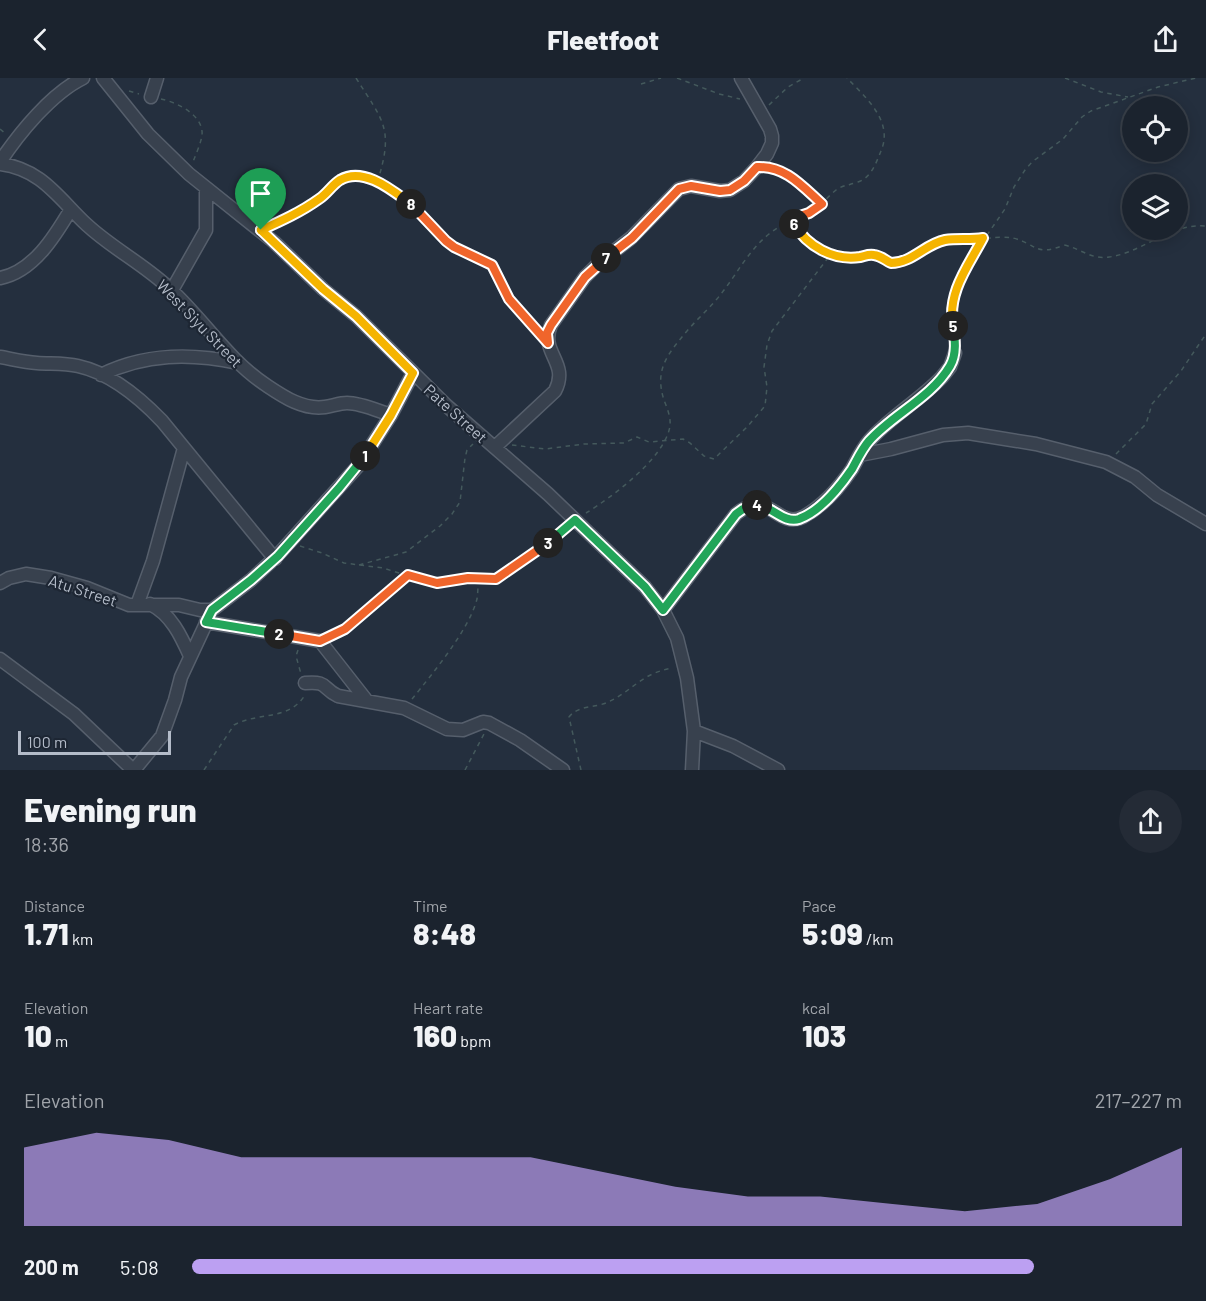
<!DOCTYPE html>
<html lang="en">
<head>
<meta charset="utf-8">
<style>
  :root { --surface:#1b232e; --page:#242b36; --text:#f1f3f6; --muted:#a0a4aa; --line:#39404a; --accent:#bca0f2 }
  body { margin:0; font-family:Barlow,sans-serif; background:var(--page); color:var(--text); height:100vh; display:flex; flex-direction:column; font-size:22px; white-space:nowrap }
  * { box-sizing:border-box; margin:0 }
  p { font-size:20px; color:var(--muted) }
  .icon { flex:none; width:33px; height:33px; fill:none; stroke:currentColor; stroke-width:2; stroke-linecap:round; stroke-linejoin:round }
  .map { position:relative; height:692px; overflow:hidden }
  .sheet { display:flex; flex-direction:column; background:var(--surface); flex:1 }
  .sheet>* { flex:none }
  .buttons { position:absolute; left:1122px; top:18px; display:grid; gap:12px }
  .buttons a { display:grid; place-items:center; width:66px; height:66px; border-radius:50%; background:var(--surface); box-shadow:0 3px 15px #0003,0 0 0 2px var(--line); font-size:30px }
  .scale { position:absolute; left:18px; bottom:15px; width:153px; box-sizing:border-box; padding-left:6px; border:3px solid #b4bcc9; border-top:0; font-size:16px; line-height:21px; white-space:nowrap; color:#b4bcc9; -webkit-text-stroke:4px #1d2633; paint-order:stroke }
  .pin { position:absolute; display:grid; place-items:center; width:51px; height:51px; color:#fff; margin:-62px -26px; border-radius:50% 50% 50% 0; rotate:-45deg; box-shadow:0 0 6px #0007 }
  .pin .icon { rotate:45deg }
  .km { position:absolute; width:30px; height:30px; margin:-15px; border-radius:50%; background:#222; color:#fff; font-size:16px; line-height:30px; text-align:center }
  .round { display:grid; place-items:center; flex:none; width:63px; height:63px; border-radius:32px; background:var(--page) }
  .summary { display:flex; align-items:center; justify-content:space-between; height:102px; padding:0 24px }
  h1 { font-size:33px; font-weight:800; line-height:45px }
  .stats { display:grid; grid-template-columns:repeat(3,1fr); gap:9px; height:102px; padding:6px 24px }
  .stats div { display:grid; align-content:center }
  .stats b { font-size:30px; font-weight:800 }
  .stats small { font-size:16px; font-weight:400 }
  .stats p { font-size:16px }
  .chart { height:168px; padding:12px 24px }
  .chart p { display:flex; justify-content:space-between }
  .chart svg { width:100%; height:108px; margin-top:6px; fill:var(--accent); opacity:.7 }
  ul { padding:0 24px; list-style:none; font-size:20px }
  li { display:grid; grid-template-columns:96px 72px 1fr; align-items:center; height:45px }
  li i { height:15px; border-radius:8px; background:var(--accent) }
  header { display:flex; justify-content:space-between; align-items:center; height:78px; padding:0 24px; background:var(--surface); font-size:27px; font-weight:800 }
  .map>svg:first-child { display:block }
  .lines { fill:none; stroke-linecap:round; stroke-linejoin:round }
  .street-casing { stroke:#565f6c; stroke-width:15 }
  .path { stroke:#44595c; stroke-width:1.5; stroke-dasharray:4.5 4.5; stroke-linecap:butt }
  .street { stroke:#38414e; stroke-width:12 }
  .split-1-casing { stroke:#fff; stroke-width:12 }
  .split-2-casing { stroke:#fff; stroke-width:12 }
  .split-3-casing { stroke:#fff; stroke-width:12 }
  .split-4-casing { stroke:#fff; stroke-width:12 }
  .split-5-casing { stroke:#fff; stroke-width:12 }
  .split-6-casing { stroke:#fff; stroke-width:12 }
  .split-7-casing { stroke:#fff; stroke-width:12 }
  .split-8-casing { stroke:#fff; stroke-width:12 }
  .split-9-casing { stroke:#fff; stroke-width:12 }
  .split-1 { stroke:#f5b400; stroke-width:8 }
  .split-2 { stroke:#22a559; stroke-width:8 }
  .split-3 { stroke:#f0652b; stroke-width:8 }
  .split-4 { stroke:#22a559; stroke-width:8 }
  .split-5 { stroke:#22a559; stroke-width:8 }
  .split-6 { stroke:#f5b400; stroke-width:8 }
  .split-7 { stroke:#f0652b; stroke-width:8 }
  .split-8 { stroke:#f0652b; stroke-width:8 }
  .split-9 { stroke:#f5b400; stroke-width:8 }
  .labels { text-anchor:middle; dominant-baseline:central; stroke-width:4.5; stroke-linejoin:round; paint-order:stroke }
  .street-label { font-size:16px; fill:#b4bcc9; stroke:#1d2633 }
</style>
</head>
<body>
<header><svg class="icon" aria-label="back" viewBox="0 0 24 24"><path d="M15 5l-7 7 7 7"/></svg>Fleetfoot<svg class="icon" aria-label="share" viewBox="0 0 24 24"><path d="M12 15V3M7 8l5-5 5 5M5 13v7h14v-7"/></svg></header>
<div class="map">
<svg width="1206" height="692" viewBox="0 0 1206 692">
  <rect width="100%" height="100%" fill="#242f3e"/>
  <g class="lines">
    <defs>
      <path id="street" d="M103,0L148,56L189,96L274,164L323,211L356,238L447,328L548,416L645,509L663,532L677,560L687,600L694,653L692,692
        M151,19L157,0
        M0,84C19,55 52,15 83,0
        M0,86C42,91 59,121 87,147C113,171 145,187 170,211C204,242 228,282 266,307C284,319 303,332 325,329C332,328 340,325 347,325C361,325 378,333 391,337
        M0,200C33,194 55,158 71,131
        M172,212L206,152V110
        M0,279C12,281 24,284 37,285C50,286 65,285 78,288C110,295 140,320 162,343L275,481
        M101,297C145,275 191,275 238,285
        M495,369L555,313C570,284 539,275 551,247L585,199L598,186L631,160L679,111L691,108L720,113L730,112L744,103L757,89L767,76L772,65V58L770,51L741,0
        M860,377L891,371L943,357L968,355L1036,366L1106,384L1135,399L1157,417L1206,446
        M0,505L9,500L26,496L51,500L87,510L129,527H179L200,532H212L251,502L277,478L359,387L391,337L413,295
        M150,526C171,536 181,558 190,578
        M137,527L153,483L184,370
        M663,532L736,436C769,409 777,452 803,439C823,428 839,410 852,391C857,382 862,371 869,363C890,339 919,323 942,299L950,289L955,275
        M206,544L320,563L367,623
        M0,581L74,636L133,692
        M305,605C329,603 321,610 338,618L404,630L447,651L463,652L483,644L489,645L520,662L563,692
        M694,653L733,668L778,692
        M134,692L162,658L175,622L181,599L209,539"/>
    </defs>
    <use href="#street" class="street-casing"/>
    <path class="path" d="M356,0C383,43 394,50 378,102
      M677,0L719,16L740,21
      M1065,0L1101,14L1128,19
      M641,6L661,0
      M129,13L139,16
      M161,21C176,24 204,37 202,57C201,65 196,76 193,84
      M769,27L788,9L804,0
      M0,51L6,56
      M772,89C792,94 806,112 821,125
      M791,142C807,168 826,178 855,179C862,179 867,176 874,177C883,178 889,187 899,184C913,181 923,170 935,165C946,161 956,163 967,162C975,162 982,160 990,160C997,159 1006,159 1013,160C1037,166 1035,179 1064,167C1080,170 1091,182 1109,179C1142,175 1170,145 1206,148
      M271,147L321,120L344,100L366,98L378,103L415,129L446,163L491,187L509,221L536,253
      M955,265L951,230L965,189L1005,131L1014,109L1025,92L1032,84L1063,61L1082,39L1091,33L1158,9L1196,0
      M512,367L545,371L584,366L624,365L637,359L649,364L683,361L690,365L704,378L714,381L747,349L765,328L767,309L764,289L767,267L772,253L831,176
      M1116,376L1146,346L1152,326L1181,293L1206,256
      M586,435C612,419 665,380 670,348C671,339 667,330 664,322C654,291 668,276 687,253C698,240 711,229 721,216C737,196 748,173 769,156C784,144 793,143 809,135C820,130 827,119 836,112C843,107 850,107 858,104C871,100 876,85 881,73C894,43 865,19 847,0
      M300,468L322,475L344,485L383,490L428,504L437,505L468,500L488,502L496,501L507,495L554,461L566,450
      M359,487L406,474L440,448L452,436L460,424L465,380L467,372L473,366
      M332,557C361,543 384,519 408,497
      M298,572L296,578L301,596
      M412,621C433,595 469,552 477,521C478,515 478,508 478,501
      M204,692L234,647C257,634 289,643 305,617
      M465,692L484,656
      M581,692L569,639C578,627 596,630 608,624C622,618 632,608 645,600C653,595 662,592 672,590"/>
    <use href="#street" class="street"/>
  </g>
  <g class="lines">
    <defs>
      <path id="split-1" d="M261,152L323,211L356,238L413,295L391,337L365,378"/>
      <path id="split-2" d="M279,556L206,544L212,532L251,502L278,478L339,410L365,378"/>
      <path id="split-3" d="M279,556L320,563L345,551L408,497L437,505L468,500L496,501L548,465"/>
      <path id="split-4" d="M548,465L575,442L645,509L663,532L736,436L743,431L757,427"/>
      <path id="split-5" d="M757,427C772,428 784,446 799,441C821,433 839,410 852,391C857,382 862,371 869,363C893,336 931,320 950,288C957,276 955,261 953,248"/>
      <path id="split-6" d="M794,146C807,168 833,183 860,179C865,178 868,176 874,177C881,178 885,182 891,185C912,185 925,166 945,162C957,160 970,162 983,160C969,187 947,214 953,248"/>
      <path id="split-7" d="M606,180L632,160L679,111L691,108L720,113L730,112L744,103L757,89C786,88 802,108 822,126L809,135L791,141L794,146"/>
      <path id="split-8" d="M411,126L446,163L454,169L492,187L509,221L548,265L547,255L551,247L585,199L606,180"/>
      <path id="split-9" d="M261,152C281,143 301,134 319,121C327,116 332,107 340,102C364,88 393,113 411,126"/>
    </defs>
    <use href="#split-1" class="split-1-casing"/>
    <use href="#split-2" class="split-2-casing"/>
    <use href="#split-3" class="split-3-casing"/>
    <use href="#split-4" class="split-4-casing"/>
    <use href="#split-5" class="split-5-casing"/>
    <use href="#split-6" class="split-6-casing"/>
    <use href="#split-7" class="split-7-casing"/>
    <use href="#split-8" class="split-8-casing"/>
    <use href="#split-9" class="split-9-casing"/>
    <use href="#split-1" class="split-1"/>
    <use href="#split-2" class="split-2"/>
    <use href="#split-3" class="split-3"/>
    <use href="#split-4" class="split-4"/>
    <use href="#split-5" class="split-5"/>
    <use href="#split-6" class="split-6"/>
    <use href="#split-7" class="split-7"/>
    <use href="#split-8" class="split-8"/>
    <use href="#split-9" class="split-9"/>
  </g>
  <g class="labels">
    <g class="street-label">
      <text transform="translate(200 245) rotate(46)">West Siyu Street</text>
      <text transform="translate(456 335) rotate(42)">Pate Street</text>
      <text transform="translate(83 512) rotate(18)">Atu Street</text>
    </g>
  </g>
</svg>
<div class="buttons">
<a><svg class="icon" aria-label="locate" viewBox="0 0 24 24"><circle cx="12" cy="12" r="6"/><path d="M12 2v4M12 18v4M2 12h4M18 12h4"/></svg></a>
<a><svg class="icon" aria-label="layers" viewBox="0 0 24 24"><path d="M12 4l9 5-9 5-9-5zM3 14l9 5 9-5"/></svg></a>
</div>
<div class="scale">100 m</div>
<div class="pin" style="left:261px;top:152px;background:#1e9e55"><svg class="icon" aria-label="arrive" viewBox="0 0 24 24"><path d="M6 21V4h12l-3 4 3 4H6"/></svg></div>
<b class="km" style="left:365px;top:378px">1</b>
<b class="km" style="left:279px;top:556px">2</b>
<b class="km" style="left:548px;top:465px">3</b>
<b class="km" style="left:757px;top:427px">4</b>
<b class="km" style="left:953px;top:248px">5</b>
<b class="km" style="left:794px;top:146px">6</b>
<b class="km" style="left:606px;top:180px">7</b>
<b class="km" style="left:411px;top:126px">8</b>
</div>
<section class="sheet">
<div class="summary"><div><h1>Evening run</h1><p>18:36</p></div><a class="round"><svg class="icon" aria-label="share" viewBox="0 0 24 24"><path d="M12 15V3M7 8l5-5 5 5M5 13v7h14v-7"/></svg></a></div>
<div class="stats">
<div><p>Distance</p><b>1.71<small> km</small></b></div>
<div><p>Time</p><b>8:48</b></div>
<div><p>Pace</p><b>5:09<small> /km</small></b></div>
</div>
<div class="stats">
<div><p>Elevation</p><b>10<small> m</small></b></div>
<div><p>Heart rate</p><b>160<small> bpm</small></b></div>
<div><p>kcal</p><b>103</b></div>
</div>
<div class="chart"><p><span>Elevation</span>217–227 m</p>
<svg viewBox="0 0 160 44" preserveAspectRatio="none"><path d="M0 44V12L10 6L20 9L30 16L40 16L50 16L60 16L70 16L80 22L90 28L100 32L110 32L120 35L130 38L140 35L150 25L160 12V44z"/></svg>
</div>
<ul>
<li><b>200 m</b>5:08<i style="width:85%"></i></li>
</ul>
</section>
</body>
</html>
